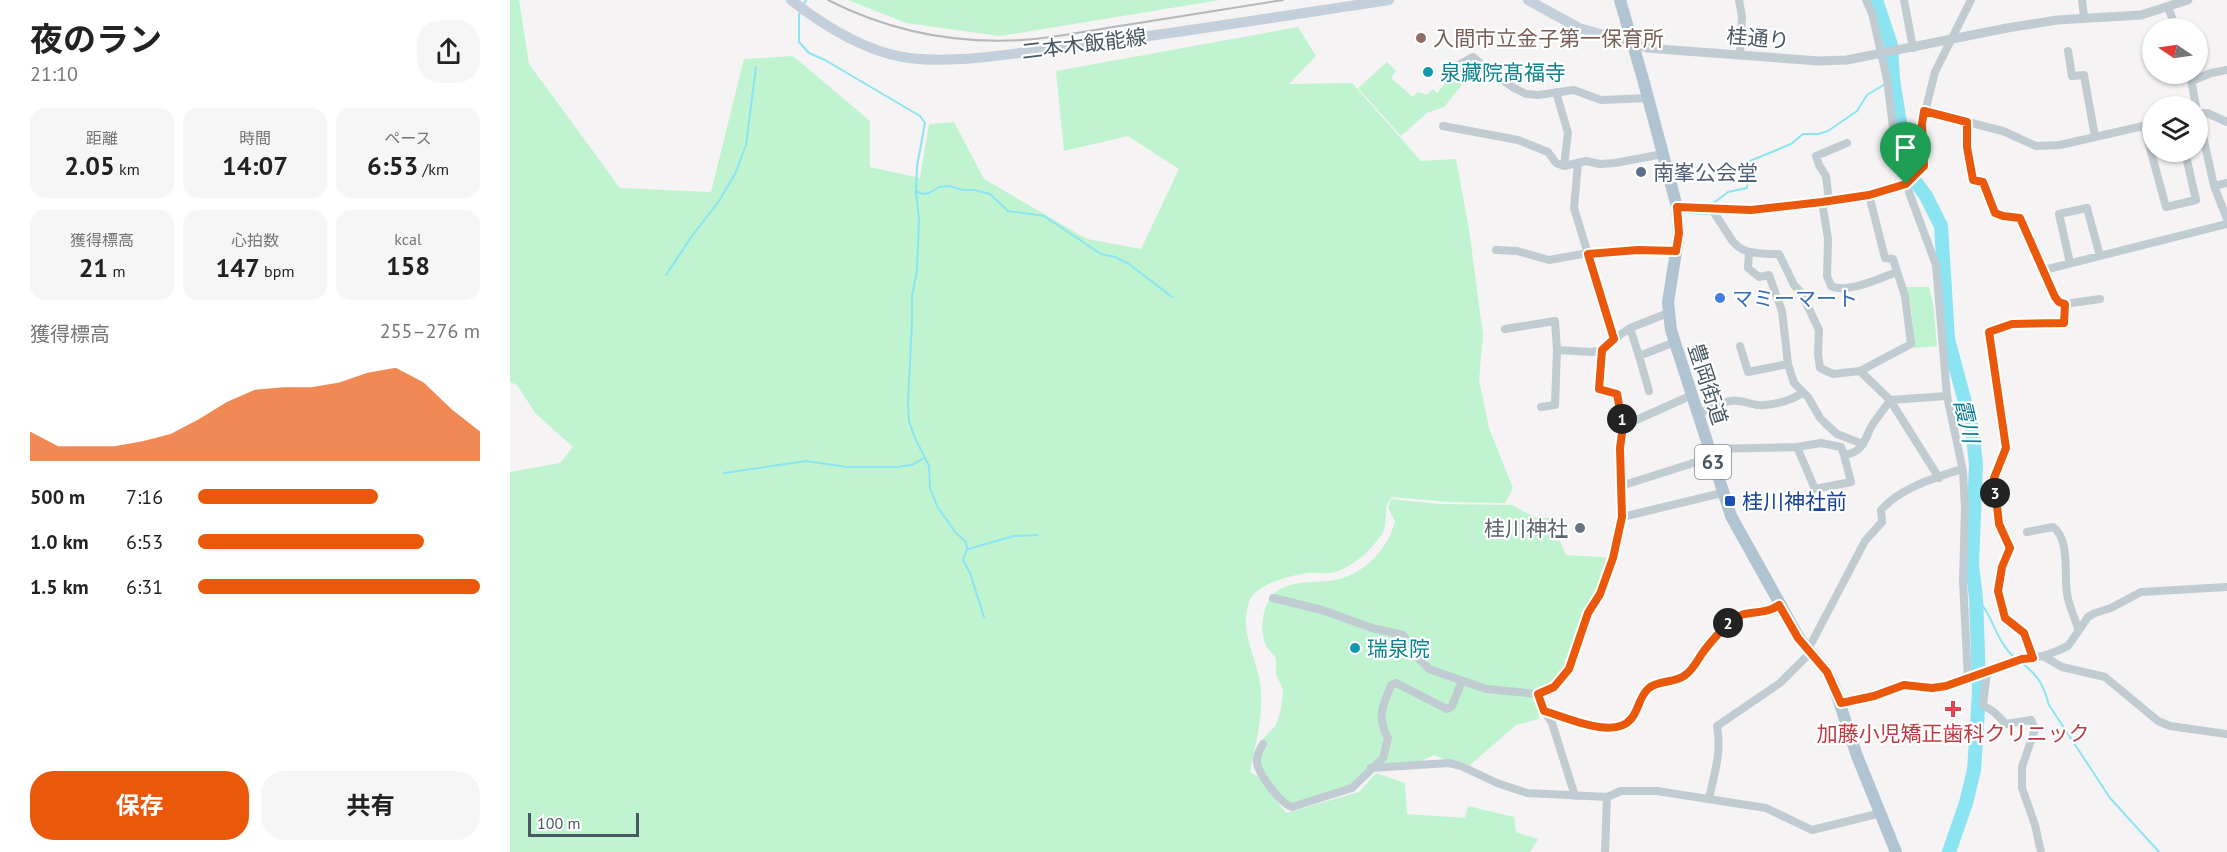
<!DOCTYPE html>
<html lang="ja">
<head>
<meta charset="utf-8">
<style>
  :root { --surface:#fff; --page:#f6f6f6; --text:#222; --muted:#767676; --accent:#ea580c }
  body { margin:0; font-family:"PT Sans","Noto Sans JP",sans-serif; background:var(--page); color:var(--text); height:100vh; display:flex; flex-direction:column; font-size:22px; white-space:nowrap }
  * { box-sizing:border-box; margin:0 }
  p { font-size:20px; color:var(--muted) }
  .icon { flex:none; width:33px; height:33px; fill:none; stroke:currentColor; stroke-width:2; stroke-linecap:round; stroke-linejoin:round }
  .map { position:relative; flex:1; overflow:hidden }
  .side { display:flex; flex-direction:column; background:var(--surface); width:510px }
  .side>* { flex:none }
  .needle { width:39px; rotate:283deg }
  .tools { position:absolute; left:1632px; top:18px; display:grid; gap:12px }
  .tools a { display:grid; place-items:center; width:66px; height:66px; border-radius:50%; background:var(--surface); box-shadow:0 2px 4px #0004; font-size:30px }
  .scale { position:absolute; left:18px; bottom:15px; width:111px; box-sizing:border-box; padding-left:6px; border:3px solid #495862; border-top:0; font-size:16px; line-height:21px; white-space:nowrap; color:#495862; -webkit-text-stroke:4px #fff; paint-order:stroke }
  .pin { position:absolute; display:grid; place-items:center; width:51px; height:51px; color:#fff; margin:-62px -26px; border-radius:50% 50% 50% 0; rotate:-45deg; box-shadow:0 0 6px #0007 }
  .pin .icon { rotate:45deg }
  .km { position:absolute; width:30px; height:30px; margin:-15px; border-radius:50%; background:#222; color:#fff; font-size:16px; line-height:30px; text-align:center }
  .round { display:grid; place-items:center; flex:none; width:63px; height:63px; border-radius:24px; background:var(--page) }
  .head { display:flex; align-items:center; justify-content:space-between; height:102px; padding:0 30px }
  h1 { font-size:33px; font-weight:700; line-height:45px }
  .metrics { display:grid; grid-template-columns:repeat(3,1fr); gap:9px; height:102px; padding:6px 30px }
  .metrics div { display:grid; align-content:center; border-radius:15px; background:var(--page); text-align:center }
  .metrics b { font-size:26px; font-weight:700 }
  .metrics small { font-size:16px; font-weight:400 }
  .metrics p { font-size:16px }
  .chart { height:168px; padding:12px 30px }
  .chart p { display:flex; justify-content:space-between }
  .chart svg { width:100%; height:108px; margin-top:6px; fill:var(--accent); opacity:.7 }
  .primary-button { display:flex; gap:12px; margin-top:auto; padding:12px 30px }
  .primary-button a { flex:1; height:69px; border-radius:24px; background:var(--accent); color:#fff; font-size:24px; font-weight:700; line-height:69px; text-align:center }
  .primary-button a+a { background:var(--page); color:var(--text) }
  ul { padding:0 30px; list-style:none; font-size:20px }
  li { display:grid; grid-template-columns:96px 72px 1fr; align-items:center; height:45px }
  li i { height:15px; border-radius:8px; background:var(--accent) }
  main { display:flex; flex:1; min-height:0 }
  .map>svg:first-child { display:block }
  .green { fill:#c0f3d0 }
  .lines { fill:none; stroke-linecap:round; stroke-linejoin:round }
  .stream { stroke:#8be4f2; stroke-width:2 }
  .river { stroke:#8be4f2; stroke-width:14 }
  .minor { stroke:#c0cbd2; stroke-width:8 }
  .tertiary { stroke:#c0cbd2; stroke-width:9 }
  .secondary { stroke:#c3cfda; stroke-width:10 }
  .primary { stroke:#b1c4d2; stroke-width:12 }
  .rail { stroke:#b4b8bd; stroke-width:2 }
  .route-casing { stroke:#fff; stroke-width:12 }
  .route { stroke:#ea580c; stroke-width:8 }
  .education-dot { fill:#8d6e63; stroke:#fff; stroke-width:2 }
  .culture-dot { fill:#0f9aa8; stroke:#fff; stroke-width:2 }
  .service-dot { fill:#5c6f8a; stroke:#fff; stroke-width:2 }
  .shop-dot { fill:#3f7fe0; stroke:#fff; stroke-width:2 }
  .transit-dot { fill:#1a4fb4; stroke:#fff; stroke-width:2 }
  .worship-dot { fill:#6b7280; stroke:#fff; stroke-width:2 }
  .health-dot { fill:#e0444e; stroke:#fff; stroke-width:2 }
  .labels { text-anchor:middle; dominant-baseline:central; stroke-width:4.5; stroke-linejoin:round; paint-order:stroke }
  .shield { fill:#fff; stroke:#808a91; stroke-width:1.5 }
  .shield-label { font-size:20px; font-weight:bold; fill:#495862 }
  .education-label { font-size:21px; fill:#785e54; stroke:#fff; text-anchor:start }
  .street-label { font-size:21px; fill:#495862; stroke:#fff }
  .culture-label { font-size:21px; fill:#0d838f; stroke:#fff; text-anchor:start }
  .service-label { font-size:21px; fill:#4e5e75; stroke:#fff; text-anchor:start }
  .shop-label { font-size:21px; fill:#366cbe; stroke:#fff; text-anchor:start }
  .transit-label { font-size:21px; fill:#164399; stroke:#fff; text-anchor:start }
  .worship-label { font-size:21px; fill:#5b616d; stroke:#fff; text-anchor:end }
  .health-label { font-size:21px; fill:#be3a42; stroke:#fff }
  .water-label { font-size:22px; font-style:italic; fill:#077c90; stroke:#fff }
</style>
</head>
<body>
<main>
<section class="side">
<div class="head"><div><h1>夜のラン</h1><p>21:10</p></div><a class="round"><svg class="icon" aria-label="share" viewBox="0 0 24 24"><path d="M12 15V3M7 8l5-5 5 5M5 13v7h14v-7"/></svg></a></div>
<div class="metrics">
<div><p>距離</p><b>2.05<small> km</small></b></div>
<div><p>時間</p><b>14:07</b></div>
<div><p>ペース</p><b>6:53<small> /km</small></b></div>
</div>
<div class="metrics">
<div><p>獲得標高</p><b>21<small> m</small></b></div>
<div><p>心拍数</p><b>147<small> bpm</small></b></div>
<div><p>kcal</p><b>158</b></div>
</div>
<div class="chart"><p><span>獲得標高</span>255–276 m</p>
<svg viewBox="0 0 160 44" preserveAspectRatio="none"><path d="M0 44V32L10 38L20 38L30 38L40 36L50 33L60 27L70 20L80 15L90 14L100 14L110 12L120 8L130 6L140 12L150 23L160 32V44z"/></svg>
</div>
<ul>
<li><b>500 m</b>7:16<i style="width:64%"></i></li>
<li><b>1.0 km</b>6:53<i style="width:80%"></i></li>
<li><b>1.5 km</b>6:31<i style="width:100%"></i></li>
</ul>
<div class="primary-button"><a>保存</a><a>共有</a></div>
</section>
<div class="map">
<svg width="1717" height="852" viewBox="0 0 1717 852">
  <rect width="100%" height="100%" fill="#f5f3f3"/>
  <path class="green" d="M0,0H9L19,64L110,188L201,192L234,59L283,56L360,121V167L410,178L419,124L444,122L474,179L577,239L631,249L669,169L618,136L554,151L546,71L788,27L806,56L779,84L842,83L911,161L946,159L959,229L973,335L969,380L979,428L1003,488L995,503L939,502L881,497C879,501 876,506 876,510C875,518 877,523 873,532C863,549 844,566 825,572C817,575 806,572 798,573C781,575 745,584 739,602C728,634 749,659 751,691C753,718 745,746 740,772C756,779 765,800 776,813L849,792L866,773L895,783L897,814L955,818L958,806L1004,817L1006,832L1028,839L1020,852H0V472L50,463L63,447L26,414L7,385L0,382Z
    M338,0H710L490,36L396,23Z
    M964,60L971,69L961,74L934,107L917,113L891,136L848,88L877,62L886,71L881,78L903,97L908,92L917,95L923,89L927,93L949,66Z
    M1397,287H1419L1423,303L1427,346L1404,348L1402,314Z
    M881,499L929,504L1002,505L1024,517L1040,518L1056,555L1091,557L1099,559L1096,570L1058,664L1027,703L1029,719L1006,725L960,765L945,760L940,762L924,755L907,763L868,765L843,790L781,809C760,804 761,778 745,769L744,758L751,741L766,725L771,709L773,690L766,674V658C763,654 757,649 755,643C749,626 753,599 770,589C787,580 807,583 825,580C854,574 878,550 885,521L878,508Z"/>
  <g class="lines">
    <path class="stream" d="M293,6L296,0
      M291,11L289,15V42L299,53L315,60L410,116L415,123L407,166L406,191L412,194L419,193L429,187L439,186L453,190H464L480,194L498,211L534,216L591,254L605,257L619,264L662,297
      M406,192L409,220L407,270L402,296V322L398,403L399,421L405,438L419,466L420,488L427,506L445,532L456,542L457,549L453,560L460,573L474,617
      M1201,205L1218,192L1237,188L1240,161L1281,144L1293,134H1308L1318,131L1347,111L1357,95L1375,84
      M1176,213L1200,214V210
      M156,275L182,236L209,201L225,174L236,145L246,67
      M214,473L296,461L337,467H386L402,465L414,458
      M458,549L504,536L528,535
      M1466,598C1484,615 1484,640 1506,659
      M1511,662C1528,676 1533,683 1539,705L1600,798L1649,852"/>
    <path class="river" d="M1366,0L1381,45L1383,79L1396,161L1400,174L1416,196L1431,226L1438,339L1462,428L1466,464L1462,565L1466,598L1468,652L1469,691L1467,726L1464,770L1456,803L1439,852"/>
    <path class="minor" d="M1229,0L1232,17L1230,54
      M1356,0L1362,13L1377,79L1385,144L1396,184L1426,265L1437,396L1453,471L1455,508L1453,581L1458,679
      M1394,0L1403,48
      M1572,0L1574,17
      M1658,7L1666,28
      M1558,51L1562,76L1574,75L1585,137
      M941,69L963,57L974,67L1004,88L1016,94L1028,95L1064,90L1091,100L1139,98
      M1680,74L1686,106
      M1682,81L1701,73L1717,70
      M1046,92L1058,133L1054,166
      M1414,111L1493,131L1526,146L1550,145L1642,124
      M1457,122V147L1463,180L1473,182L1485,213L1493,216L1510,218L1545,297L1549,302L1555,304L1554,323H1502L1478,332L1496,448L1483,478L1489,524L1500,548L1492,567L1488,591L1495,618L1514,633L1523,658
      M1717,122L1697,113H1688L1704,186L1717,219
      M933,126L1008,140L1038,152L1046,163L1054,166L1076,161L1090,164L1105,163L1153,154
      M1634,126L1656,207L1686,200L1675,152
      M1704,186L1717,183
      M1319,201L1316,176L1309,165L1306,156L1337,143
      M1312,202L1318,239L1317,276L1321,286C1337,294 1371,278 1387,272
      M1167,207L1241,210L1312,202L1359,195L1396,184L1414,166L1412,124L1425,72L1461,0
      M986,250L1007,251L1039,260L1078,253L1128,250L1166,251
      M1239,253L1238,268L1249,277L1259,275L1272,311L1278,364L1284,383L1298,397L1310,418L1316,424L1327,434L1353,444
      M1560,263L1549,214L1577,208L1590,256
      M1534,270L1717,224
      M1555,304L1590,299
      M1120,328L1129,356L1165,342
      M995,329L1045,321L1047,350L1082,352L1092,350
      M1104,339L1120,328L1158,313
      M1230,346L1238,372L1278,364
      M1129,356L1139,391
      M1350,371L1401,344L1395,296L1383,259L1375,258L1359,195
      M1031,407L1045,405L1047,350
      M1188,415C1199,408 1215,399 1228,401C1234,401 1240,404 1247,405C1261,406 1281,401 1292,393
      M1113,426L1182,395
      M1287,447L1305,489L1341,482L1334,455
      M1199,449L1287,447L1311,443L1331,447L1334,455C1351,453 1354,443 1360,429C1365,419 1374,410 1380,400L1350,371L1323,374L1310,368L1308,354L1309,330L1291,292L1284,285L1269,254C1217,254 1229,245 1201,209
      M1429,478L1380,400L1437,396
      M1111,486L1202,457
      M1112,517L1212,493
      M1517,532L1543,527C1560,538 1554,575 1557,593C1558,605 1565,617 1568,629
      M763,598L812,610L862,628L893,635L908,658L919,669L976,689L1028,694L1039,691L1054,676L1064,659L1078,613L1099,573L1111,527L1110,448L1113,426L1107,394L1089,389L1092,350L1104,339L1064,208L1068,163
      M1297,648L1302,642L1355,541L1372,522L1371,510C1390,488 1424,478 1452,469
      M1533,656L1552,667L1595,677L1648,721L1660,726L1717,734
      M1477,671L1473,705L1484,712L1496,724L1521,720L1525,729L1512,767V788L1525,825L1531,852
      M1028,694L1034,711L1042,723L1065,796
      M1331,703L1364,696L1394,685L1422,688L1436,686L1512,659L1533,656L1547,651L1558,646L1578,617L1585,613L1601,608L1631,592L1717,587
      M1034,711C1056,716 1103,740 1121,719C1129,710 1129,696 1139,688C1148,680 1164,683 1174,676C1182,671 1186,662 1191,655C1200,642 1211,631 1221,619C1235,609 1255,616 1269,605
      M753,744C750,749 746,756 747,762C748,774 771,804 782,807L842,788L873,758L878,738C866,715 873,707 881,685L886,683L937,709L942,706L952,681
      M861,768L939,763L951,766L987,783L1017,793L1097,797L1111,791H1147L1256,808L1302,830L1371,813
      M1199,799C1204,773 1212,754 1207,726L1270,683L1301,652
      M1095,852L1097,797"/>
    <path class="tertiary" d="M1122,43L1137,48L1162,50L1309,61L1337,60L1497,28L1547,20L1631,15L1678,0"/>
    <path class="secondary" d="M281,0C313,25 353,50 393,57C439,65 496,54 542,49C655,35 767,17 879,0
      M1018,0L1069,28L1122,43"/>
    <path class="primary" d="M1110,0L1133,79L1167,207L1169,233L1158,302L1161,330L1221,516L1289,638L1317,672L1324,686L1347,756L1386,852"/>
    <path class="rail" d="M318,0C379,31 443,44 512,40C547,38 581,30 616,25C668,17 721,8 773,0"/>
  </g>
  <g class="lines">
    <defs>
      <path id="route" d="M1414,111L1457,122V147L1463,180L1473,182L1485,213L1493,216L1510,218L1545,297L1549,302L1555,304L1554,323L1502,324L1479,332L1496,448L1484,478L1489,524L1500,548L1492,567L1488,591L1495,618L1514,633L1523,658L1512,659L1436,686L1422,688L1394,685L1364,696L1331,703L1317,672L1288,638L1269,605C1255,616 1235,609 1221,620C1211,631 1200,642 1191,655C1186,663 1182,671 1174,676C1164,683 1148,680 1139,688C1129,696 1129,710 1121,719C1104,740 1056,717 1034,711L1028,694L1044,687L1059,669L1078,613L1090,594L1103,558L1112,517L1110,448L1113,426L1107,394L1089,389L1092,350L1104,339L1078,254L1128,250L1166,251L1169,233L1167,207L1241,210L1312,202L1359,195L1396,184L1414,166L1412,124Z"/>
    </defs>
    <use href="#route" class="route-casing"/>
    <use href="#route" class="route"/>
  </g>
  <circle class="education-dot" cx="911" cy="38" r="6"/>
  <g class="culture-dot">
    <circle cx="918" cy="72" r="6"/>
    <circle cx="845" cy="648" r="6"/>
  </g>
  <circle class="service-dot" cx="1131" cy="172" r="6"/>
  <circle class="shop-dot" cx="1210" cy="298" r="6"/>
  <rect class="transit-dot" x="1214" y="495" width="12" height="12" rx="3"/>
  <circle class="worship-dot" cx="1070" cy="528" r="6"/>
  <path class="health-dot" d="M1440 700h6v6h6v6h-6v6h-6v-6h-6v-6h6z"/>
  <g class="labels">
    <rect class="shield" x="1185" y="445" width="36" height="34" rx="4.5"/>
    <g class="shield-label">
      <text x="1203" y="462">63</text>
    </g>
    <g class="education-label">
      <text x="923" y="38">入間市立金子第一保育所</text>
    </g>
    <g class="street-label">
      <text transform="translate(1248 38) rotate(5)">桂通り</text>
      <text transform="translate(574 44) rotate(-7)">二本木飯能線</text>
      <text transform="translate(1198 384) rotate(72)">豊岡街道</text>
    </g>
    <g class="culture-label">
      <text x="930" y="72">泉藏院髙福寺</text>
      <text x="857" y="648">瑞泉院</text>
    </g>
    <g class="service-label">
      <text x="1143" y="172">南峯公会堂</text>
    </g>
    <g class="shop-label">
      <text x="1222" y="298">マミーマート</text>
    </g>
    <g class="transit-label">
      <text x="1232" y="501">桂川神社前</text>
    </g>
    <g class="worship-label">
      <text x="1058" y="528">桂川神社</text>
    </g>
    <g class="health-label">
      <text x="1443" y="733">加藤小児矯正歯科クリニック</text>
    </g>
    <g class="water-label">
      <text transform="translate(1457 421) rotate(77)">霞川</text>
    </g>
  </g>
</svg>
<div class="tools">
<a><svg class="needle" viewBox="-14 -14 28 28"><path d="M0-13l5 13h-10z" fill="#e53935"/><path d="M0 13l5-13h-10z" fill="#767676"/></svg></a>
<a><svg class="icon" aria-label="layers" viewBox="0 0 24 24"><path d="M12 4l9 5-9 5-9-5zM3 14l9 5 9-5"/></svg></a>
</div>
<div class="scale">100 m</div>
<div class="pin" style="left:1396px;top:184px;background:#1e9e55"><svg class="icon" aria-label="arrive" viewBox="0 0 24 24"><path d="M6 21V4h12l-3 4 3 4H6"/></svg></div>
<b class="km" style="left:1112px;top:419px">1</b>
<b class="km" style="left:1218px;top:623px">2</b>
<b class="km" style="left:1485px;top:493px">3</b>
</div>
</main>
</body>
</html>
